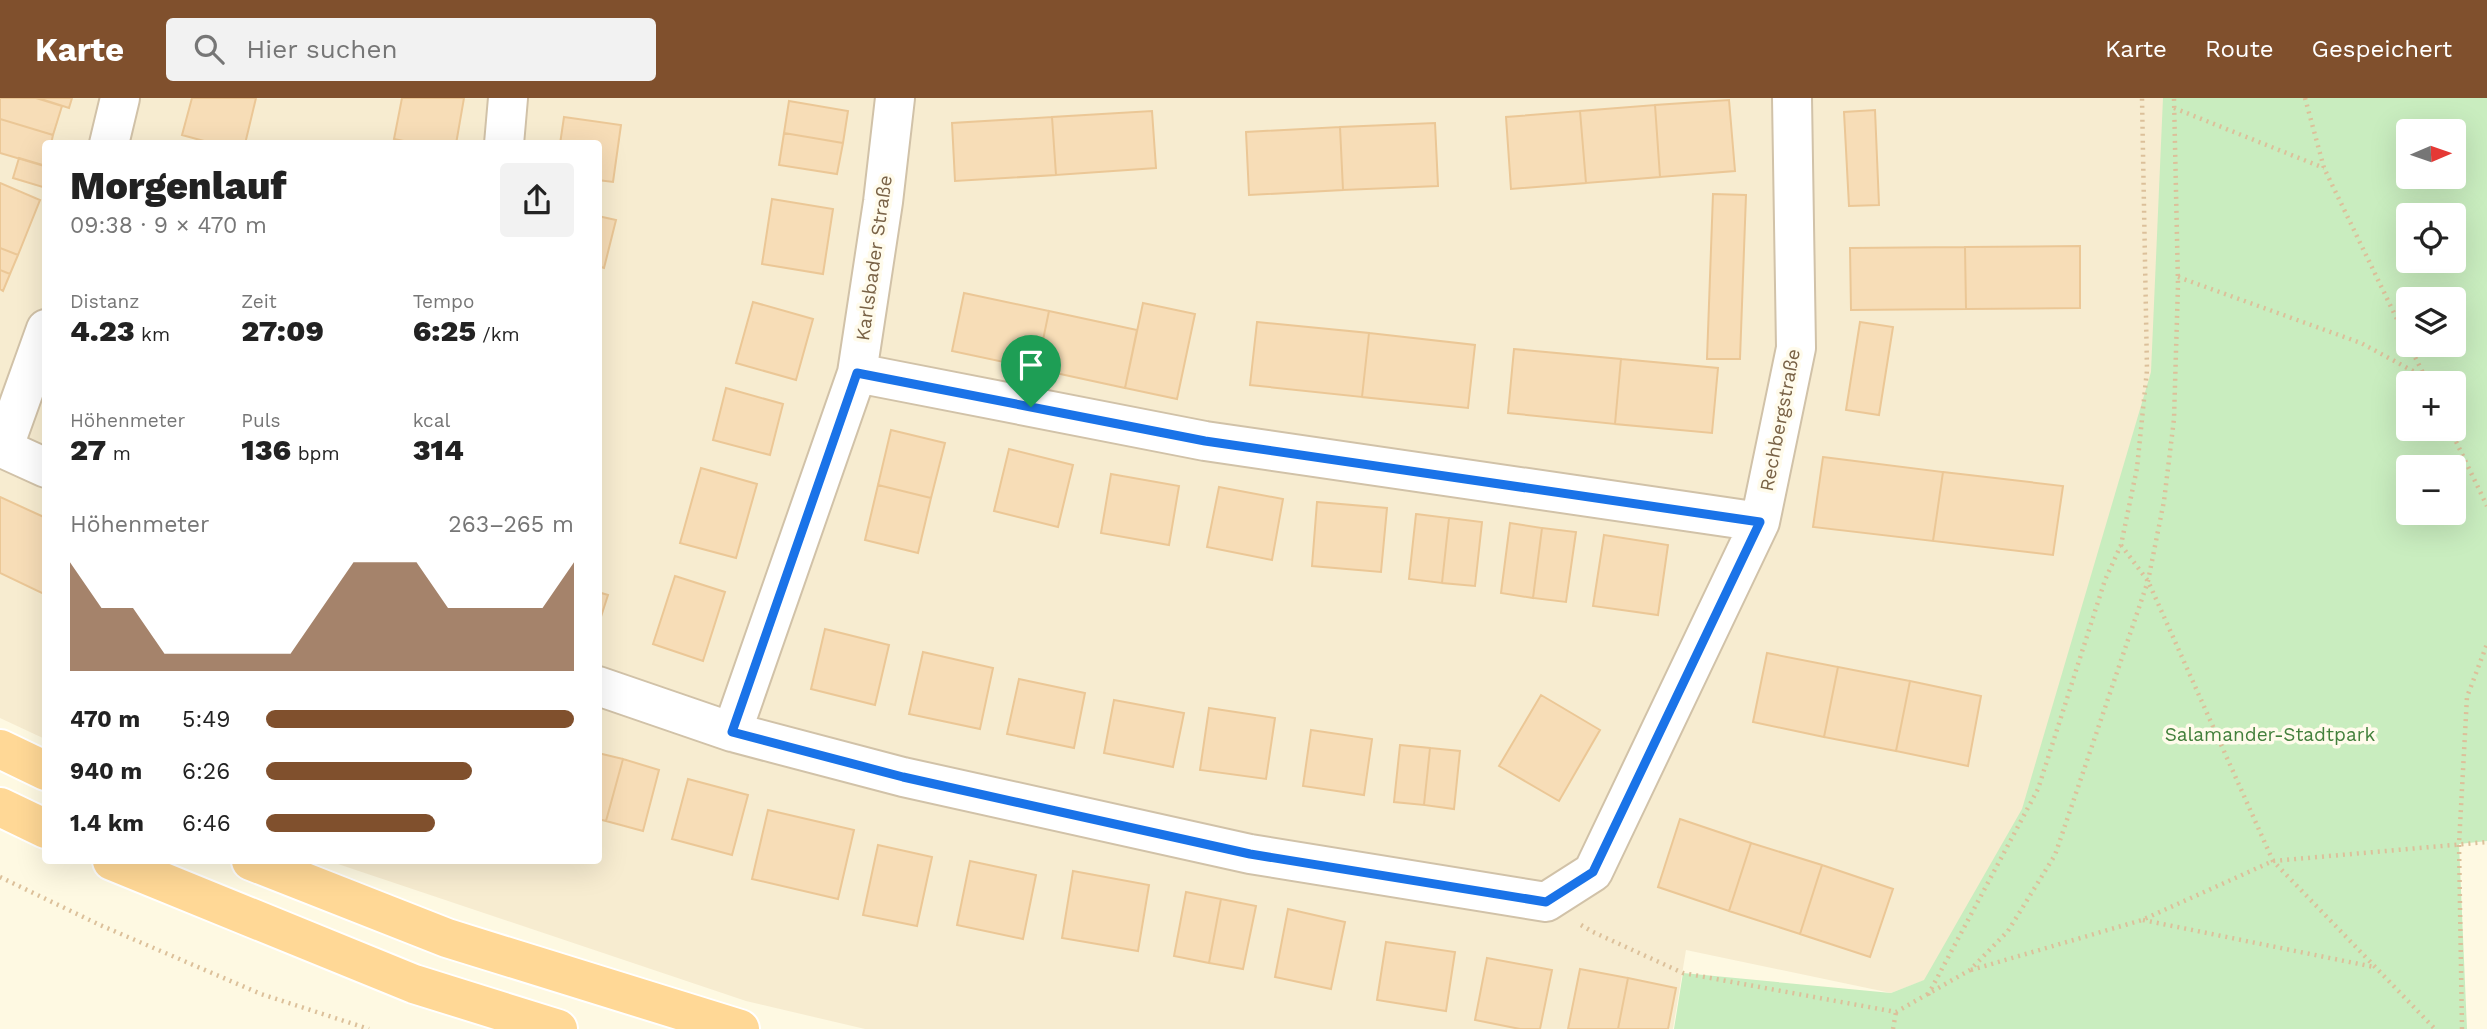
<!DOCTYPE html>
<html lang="de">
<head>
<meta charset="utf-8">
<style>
  :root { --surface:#fff; --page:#f2f2f2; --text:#222; --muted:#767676; --accent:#80502d }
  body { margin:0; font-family:"Work Sans",sans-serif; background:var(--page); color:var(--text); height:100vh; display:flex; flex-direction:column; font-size:26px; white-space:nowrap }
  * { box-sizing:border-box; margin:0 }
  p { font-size:23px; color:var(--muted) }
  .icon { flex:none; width:38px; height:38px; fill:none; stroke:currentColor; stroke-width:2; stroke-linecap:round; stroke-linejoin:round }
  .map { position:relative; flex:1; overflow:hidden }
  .panel { position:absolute; left:42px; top:42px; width:560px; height:724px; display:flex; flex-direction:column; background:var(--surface); border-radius:7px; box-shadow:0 7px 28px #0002 }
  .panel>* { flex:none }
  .needle { width:46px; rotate:88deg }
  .fabs { position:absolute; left:2396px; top:21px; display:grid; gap:14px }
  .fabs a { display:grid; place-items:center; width:70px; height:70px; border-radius:7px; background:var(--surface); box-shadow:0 7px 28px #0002; font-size:35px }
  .pin { position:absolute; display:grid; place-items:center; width:60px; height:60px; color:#fff; margin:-72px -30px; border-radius:50% 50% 50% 0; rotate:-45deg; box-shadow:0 0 7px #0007 }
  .pin .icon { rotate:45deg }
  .round { display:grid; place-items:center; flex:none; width:74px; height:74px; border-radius:7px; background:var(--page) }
  .overview { display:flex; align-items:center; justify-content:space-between; height:119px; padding:0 28px }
  h1 { font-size:38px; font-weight:800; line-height:52px }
  .metrics { display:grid; grid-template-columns:repeat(3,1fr); gap:10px; height:119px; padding:7px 28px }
  .metrics div { display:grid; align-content:center }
  .metrics b { font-size:30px; font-weight:800 }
  .metrics small { font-size:19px; font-weight:400 }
  .metrics p { font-size:19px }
  .chart { height:196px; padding:14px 28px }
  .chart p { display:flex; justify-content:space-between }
  .chart svg { width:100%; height:126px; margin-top:7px; fill:var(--accent); opacity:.7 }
  ul { padding:0 28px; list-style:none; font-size:23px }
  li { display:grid; grid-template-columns:112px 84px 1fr; align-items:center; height:52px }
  li i { height:18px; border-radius:9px; background:var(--accent) }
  header { display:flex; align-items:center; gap:42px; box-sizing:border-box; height:98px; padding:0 35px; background:var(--accent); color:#fff }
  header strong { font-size:33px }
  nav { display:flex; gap:38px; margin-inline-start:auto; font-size:24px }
  .search { width:490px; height:63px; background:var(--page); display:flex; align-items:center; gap:18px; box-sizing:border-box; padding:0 24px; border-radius:7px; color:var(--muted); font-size:26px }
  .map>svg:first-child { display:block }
  .residential { fill:#f7ecd0; fill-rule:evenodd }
  .green { fill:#c9edbf; fill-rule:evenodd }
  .building { fill:#f7ddb7; stroke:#ebc796; stroke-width:2 }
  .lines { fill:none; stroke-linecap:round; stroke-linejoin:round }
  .minor-casing { stroke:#d1c2a8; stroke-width:42 }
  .trunk-casing { stroke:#fff; stroke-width:42 }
  .path { stroke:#dcc09a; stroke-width:4.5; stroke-dasharray:2 5; stroke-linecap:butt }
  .minor { stroke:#fff; stroke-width:38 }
  .trunk { stroke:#ffd896; stroke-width:38 }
  .route-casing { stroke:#fff; stroke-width:14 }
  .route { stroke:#1a73e8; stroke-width:9 }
  .labels { text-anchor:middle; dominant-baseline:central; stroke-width:7; stroke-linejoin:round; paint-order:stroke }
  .street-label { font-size:19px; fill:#796246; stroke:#fffbeb }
  .park-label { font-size:19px; fill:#43803c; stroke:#fffbeb }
</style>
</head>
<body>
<header>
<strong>Karte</strong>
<div class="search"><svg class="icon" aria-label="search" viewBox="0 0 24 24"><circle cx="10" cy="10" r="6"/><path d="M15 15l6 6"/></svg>Hier suchen</div>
<nav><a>Karte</a><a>Route</a><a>Gespeichert</a></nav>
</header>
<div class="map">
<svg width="2487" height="931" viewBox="0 0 2487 931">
  <rect width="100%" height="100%" fill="#fef9e2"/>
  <path class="residential" d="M0,0H2487V718L2040,838L1891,895L1686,852L1673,931H865L746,903L329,763H598V46H46L45,641L0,620ZM2408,33H2454V79H2408ZM2408,117H2454V163H2408ZM2408,201H2454V247H2408ZM2408,285H2454V331H2408ZM2408,369H2454V415H2408Z"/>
  <path class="green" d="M2163,0H2487V743L2459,746L2467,931H1674L1683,875L1891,895L1924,882L2022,711L2151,274ZM2408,33H2454V79H2408ZM2408,117H2454V163H2408ZM2454,201V247H2408V201ZM2408,285H2454V331H2408ZM2408,369H2454V415H2408Z"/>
  <path class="building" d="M0,0H36L62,8L53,37L0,21Z
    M38,0H72L69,10Z
    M192,0H256L245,46H215L182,37Z
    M402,0H464L456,46H418L394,41Z
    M1729,2L1735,73L1660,79L1655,7Z
    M789,3L848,13L843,45L784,35Z
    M1655,7L1660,79L1586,85L1580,13Z
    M1875,12L1879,107L1849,108L1844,14Z
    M1152,13L1156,70L1056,77L1052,19Z
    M1580,13L1586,85L1511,91L1506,19Z
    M564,19L621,27L613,84L598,82V46H560Z
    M1052,19L1056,77L955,83L952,25Z
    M0,21L53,37L51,46H46L44,68L0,55Z
    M1435,25L1438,88L1343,92L1340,29Z
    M1340,29L1343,92L1249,97L1246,34Z
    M784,35L843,45L837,76L779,67Z
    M19,60L46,68V90L13,80Z
    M0,85L40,102L18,157L0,150Z
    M1713,96L1746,97L1740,261H1707Z
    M772,101L833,111L823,176L762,166Z
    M598,118L616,122L604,170L598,168Z
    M2080,148V210L1966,211L1965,149Z
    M1965,149L1966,211L1851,212L1850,150Z
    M0,150L18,157L10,176L0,172Z
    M0,172L10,176L3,193L0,191Z
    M964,195L1049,213L1037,271L952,253Z
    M753,204L813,221L796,282L736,265Z
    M1143,205L1195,216L1177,301L1125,290Z
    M1049,213L1137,232L1125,290L1037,271Z
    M1257,224L1369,235L1362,299L1250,287Z
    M1860,224L1893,229L1879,317L1846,312Z
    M1369,235L1475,247L1468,310L1362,299Z
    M1514,251L1621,261L1615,326L1508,315Z
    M1621,261L1718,270L1712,335L1615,326Z
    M726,290L783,306L770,357L713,342Z
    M891,332L945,345L931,400L878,387Z
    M1009,351L1073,367L1058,429L994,413Z
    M1823,359L1943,374L1933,443L1813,429Z
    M701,370L757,386L736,460L680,445Z
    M1943,374L2063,388L2053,457L1933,443Z
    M1111,376L1179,388L1169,447L1101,435Z
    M878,387L931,400L918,455L865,442Z
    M1219,389L1283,401L1272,462L1207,449Z
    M0,399L46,420V497L0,475Z
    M1317,404L1387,410L1381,474L1312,468Z
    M1416,416L1449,420L1442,485L1409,481Z
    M1449,420L1482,424L1475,488L1442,485Z
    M1510,425L1542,430L1533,500L1501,495Z
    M1542,430L1576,434L1566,504L1533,500Z
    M1604,437L1668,447L1658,517L1593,508Z
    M675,478L725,494L703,563L653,546Z
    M598,494L608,497L598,528Z
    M825,531L889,547L875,607L811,591Z
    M923,554L993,570L980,631L909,616Z
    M1767,555L1838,569L1824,639L1753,624Z
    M1838,569L1910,583L1896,653L1824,639Z
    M1019,581L1085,595L1074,650L1007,636Z
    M1910,583L1981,598L1968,668L1896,653Z
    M1541,597L1600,632L1559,703L1499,668Z
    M1114,602L1184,615L1173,669L1104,655Z
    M1209,610L1275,620L1266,681L1200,672Z
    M1311,632L1372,641L1364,697L1303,688Z
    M1400,647L1430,650L1424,707L1394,704Z
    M1430,650L1460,653L1454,711L1424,707Z
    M598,655L623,661L606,723L598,721Z
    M623,661L659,672L643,733L606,723Z
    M688,681L748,697L732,757L672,741Z
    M768,712L854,732L838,801L752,781Z
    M1680,721L1751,745L1729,813L1658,789Z
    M1751,745L1822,767L1800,836L1729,813Z
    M878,747L932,759L917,828L863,817Z
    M970,763L1036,777L1023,841L957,827Z
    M1822,767L1893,791L1870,859L1800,836Z
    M1073,773L1149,787L1138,853L1062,840Z
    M1186,794L1221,801L1209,865L1174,858Z
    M1221,801L1256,808L1243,871L1209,865Z
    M1288,811L1345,824L1331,891L1275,879Z
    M1386,844L1455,854L1446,913L1377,902Z
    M1487,860L1552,872L1540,931H1520L1475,922Z
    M1580,871L1628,880L1618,931H1568Z
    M1628,880L1676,890L1668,931H1618Z"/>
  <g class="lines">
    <defs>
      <path id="minor" d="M109,46L120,0
        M504,46L508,0
        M857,275L1205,343L1760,424
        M0,349L46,370
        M3,351L46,231
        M598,588L732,634L903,679L1250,756L1546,804L1593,774L1760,424L1796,250L1792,0
        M732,634L857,275L883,104L895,0"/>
      <path id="trunk" d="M0,651L46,673
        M0,709L46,731
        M112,763L414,886L558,931
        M251,763L447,840L740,931"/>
    </defs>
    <use href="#minor" class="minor-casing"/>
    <use href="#trunk" class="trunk-casing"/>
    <path class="path" d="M2305,0L2324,70L2408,244
      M2174,10L2324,70
      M2178,179L2361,245L2424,279
      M2409,247L2428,285
      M2450,331L2487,408
      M2121,447L2148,483L2273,763L2435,931
      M0,779L100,827L261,896L369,931
      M2143,822L2374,869
      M1581,827L1593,834L1683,875L1896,914L1970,872L2008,833L2055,757L2148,483L2164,403L2174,321L2178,186L2174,0
      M1971,872L2142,822L2273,763L2487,744
      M1928,897L2038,691L2105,482L2121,447L2137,370L2147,272L2142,0
      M1893,931L1896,914
      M2462,931L2459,746L2467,599L2487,546"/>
    <use href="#minor" class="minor"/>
    <use href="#trunk" class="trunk"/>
  </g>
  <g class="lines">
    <defs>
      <path id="route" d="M857,275L1205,343L1760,424L1593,774L1546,804L1250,756L903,679L732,634Z"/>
    </defs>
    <use href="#route" class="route-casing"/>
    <use href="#route" class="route"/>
  </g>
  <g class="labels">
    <g class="street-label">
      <text transform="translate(874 160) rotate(-82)">Karlsbader Straße</text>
      <text transform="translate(1780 322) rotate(-79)">Rechbergstraße</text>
    </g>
    <g class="park-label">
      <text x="2270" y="636">Salamander-Stadtpark</text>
    </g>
  </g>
</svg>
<div class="fabs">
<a><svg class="needle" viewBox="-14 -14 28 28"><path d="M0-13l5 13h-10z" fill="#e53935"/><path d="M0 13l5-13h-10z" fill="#767676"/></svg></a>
<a><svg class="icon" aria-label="locate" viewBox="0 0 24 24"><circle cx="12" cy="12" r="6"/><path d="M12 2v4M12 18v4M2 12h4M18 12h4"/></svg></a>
<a><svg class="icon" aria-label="layers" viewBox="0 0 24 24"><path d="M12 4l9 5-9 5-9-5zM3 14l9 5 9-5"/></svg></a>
<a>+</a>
<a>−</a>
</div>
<div class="pin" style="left:1031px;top:309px;background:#1e9e55"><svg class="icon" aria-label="arrive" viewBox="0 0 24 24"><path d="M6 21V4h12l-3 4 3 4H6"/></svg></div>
<section class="panel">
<div class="overview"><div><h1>Morgenlauf</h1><p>09:38 · 9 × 470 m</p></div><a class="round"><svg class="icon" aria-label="share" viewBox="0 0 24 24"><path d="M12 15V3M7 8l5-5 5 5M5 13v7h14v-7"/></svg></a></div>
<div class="metrics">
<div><p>Distanz</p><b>4.23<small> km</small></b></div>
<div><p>Zeit</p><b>27:09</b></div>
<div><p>Tempo</p><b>6:25<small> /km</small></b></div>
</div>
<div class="metrics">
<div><p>Höhenmeter</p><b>27<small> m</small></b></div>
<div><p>Puls</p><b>136<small> bpm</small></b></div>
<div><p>kcal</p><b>314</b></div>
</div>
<div class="chart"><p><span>Höhenmeter</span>263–265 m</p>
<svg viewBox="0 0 160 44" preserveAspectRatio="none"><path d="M0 44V6L10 22L20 22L30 38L40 38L50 38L60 38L70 38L80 22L90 6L100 6L110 6L120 22L130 22L140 22L150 22L160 6V44z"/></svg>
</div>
<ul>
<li><b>470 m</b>5:49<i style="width:100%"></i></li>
<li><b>940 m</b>6:26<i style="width:67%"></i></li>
<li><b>1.4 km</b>6:46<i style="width:55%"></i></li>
</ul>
</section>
</div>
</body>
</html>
